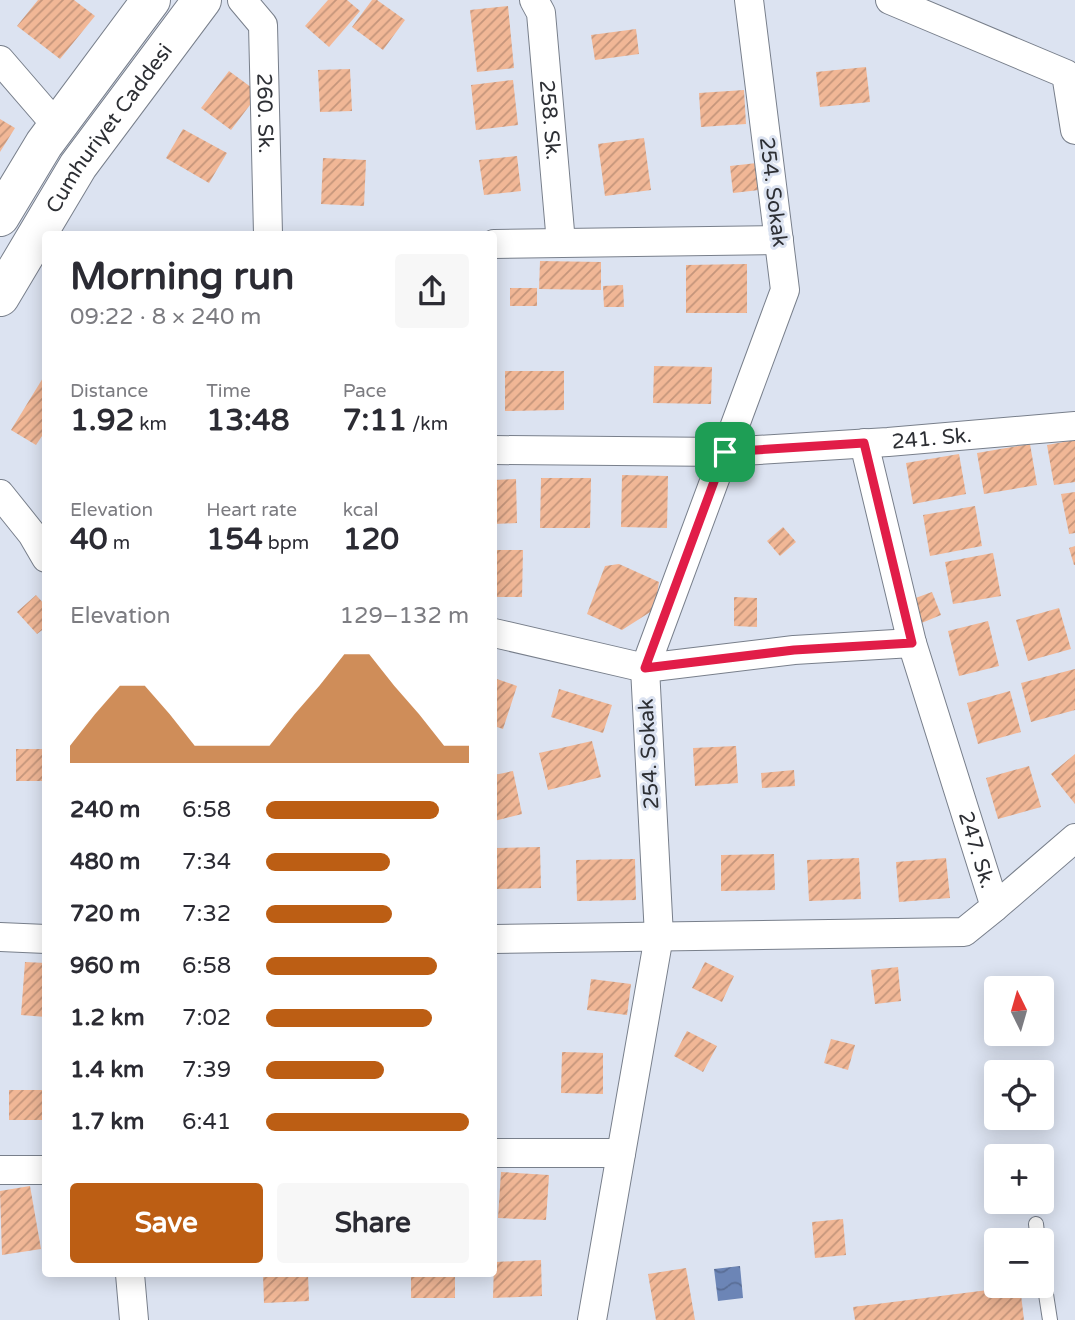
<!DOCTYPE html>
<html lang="en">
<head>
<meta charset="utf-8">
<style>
  :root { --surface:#fff; --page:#f7f7f7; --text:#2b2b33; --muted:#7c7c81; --accent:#bc5e14 }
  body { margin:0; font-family:"Varela Round",sans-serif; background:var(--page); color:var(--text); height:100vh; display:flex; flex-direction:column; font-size:26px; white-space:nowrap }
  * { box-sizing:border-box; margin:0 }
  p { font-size:23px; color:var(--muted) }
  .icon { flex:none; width:38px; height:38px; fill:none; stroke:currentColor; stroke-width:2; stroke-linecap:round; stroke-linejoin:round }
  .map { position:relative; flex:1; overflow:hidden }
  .side { position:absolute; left:42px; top:231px; width:455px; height:1046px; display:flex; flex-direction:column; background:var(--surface); border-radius:7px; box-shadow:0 4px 18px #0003 }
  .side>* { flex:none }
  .needle { width:46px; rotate:355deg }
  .controls { position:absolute; left:984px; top:976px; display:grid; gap:14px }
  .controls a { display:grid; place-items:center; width:70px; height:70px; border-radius:7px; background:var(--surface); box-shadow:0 4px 18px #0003; font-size:35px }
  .pin { position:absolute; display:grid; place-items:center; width:60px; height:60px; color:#fff; margin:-30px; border-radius:14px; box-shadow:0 4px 10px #0006 }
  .round { display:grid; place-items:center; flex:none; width:74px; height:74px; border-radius:7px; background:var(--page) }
  .summary { display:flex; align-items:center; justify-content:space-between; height:119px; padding:0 28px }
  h1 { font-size:38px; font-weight:700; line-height:52px }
  .metrics { display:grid; grid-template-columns:repeat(3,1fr); gap:10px; height:119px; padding:7px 28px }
  .metrics div { display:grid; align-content:center }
  .metrics b { font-size:30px; font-weight:700 }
  .metrics small { font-size:19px; font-weight:400 }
  .metrics p { font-size:19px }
  .chart { height:196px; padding:14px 28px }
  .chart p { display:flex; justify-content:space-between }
  .chart svg { width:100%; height:126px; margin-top:7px; fill:var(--accent); opacity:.7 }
  .button { display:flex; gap:14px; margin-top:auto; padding:14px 28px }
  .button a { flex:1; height:80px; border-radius:7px; background:var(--accent); color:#fff; font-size:28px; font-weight:700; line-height:80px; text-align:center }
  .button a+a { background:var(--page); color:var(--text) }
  ul { padding:0 28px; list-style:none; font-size:23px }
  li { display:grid; grid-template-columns:112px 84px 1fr; align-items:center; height:52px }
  li i { height:18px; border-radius:9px; background:var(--accent) }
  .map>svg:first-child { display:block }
  .water { fill:url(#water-waves) }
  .building { fill:url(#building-hatch) }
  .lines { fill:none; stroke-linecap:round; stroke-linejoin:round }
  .lane-casing { stroke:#787f8b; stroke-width:16 }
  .street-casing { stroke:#787f8b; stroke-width:30 }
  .secondary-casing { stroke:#787f8b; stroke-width:40 }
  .lane { stroke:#fff; stroke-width:14 }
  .street { stroke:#fff; stroke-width:28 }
  .secondary { stroke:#fff; stroke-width:38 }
  .route-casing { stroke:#fff; stroke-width:14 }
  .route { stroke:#e11d48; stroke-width:9 }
  .labels { text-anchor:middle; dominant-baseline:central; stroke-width:6; stroke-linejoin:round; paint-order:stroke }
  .street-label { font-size:21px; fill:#2d2f34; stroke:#dce3f1 }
</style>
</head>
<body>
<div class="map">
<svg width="1075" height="1320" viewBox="0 0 1075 1320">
  <defs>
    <pattern id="water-waves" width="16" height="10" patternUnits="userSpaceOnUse" patternTransform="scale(1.75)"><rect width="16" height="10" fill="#6c85b6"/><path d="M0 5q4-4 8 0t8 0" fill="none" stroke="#596d95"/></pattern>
    <pattern id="building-hatch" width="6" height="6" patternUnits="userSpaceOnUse" patternTransform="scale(1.75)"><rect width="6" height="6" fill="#f1b796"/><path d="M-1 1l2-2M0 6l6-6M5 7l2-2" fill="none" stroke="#c4957b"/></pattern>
  </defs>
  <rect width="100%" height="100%" fill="#dce3f1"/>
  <path class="water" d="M740,1266L743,1298L718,1301L714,1269Z"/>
  <path class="building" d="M38,0H74L95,16L60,59L17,26Z
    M328,0H347L360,11L329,47L305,26Z
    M372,0H377L405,20L383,50L352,27Z
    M508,6L514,68L477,72L470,10Z
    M636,29L639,54L595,60L591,35Z
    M866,67L870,102L820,107L816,72Z
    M350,69L352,111L320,112L318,70Z
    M229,71L259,93L231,130L201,108Z
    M513,80L518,125L476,130L471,85Z
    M744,90L746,124L701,127L699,93Z
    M0,119L15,128L0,152Z
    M183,129L227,153L209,183L166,158Z
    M644,138L651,190L605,196L598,144Z
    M517,156L521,191L484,195L479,160Z
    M323,158L366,160L364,206L321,204Z
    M757,163L759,190L733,193L730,166Z
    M540,261L601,262V290L539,289Z
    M747,264V313H686V265Z
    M623,285L624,307H604L603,286Z
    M510,288H537V306H510Z
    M654,366L712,367L711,404L653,403Z
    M505,371H564V410L505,411Z
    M46,373V430L36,445L11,430Z
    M1075,440V482L1054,485L1047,445Z
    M1030,444L1037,485L984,494L977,453Z
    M959,454L966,494L913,504L906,463Z
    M622,475L668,476L667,528L621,527Z
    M541,478H591L590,528H540Z
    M516,479L517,523L494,524V480Z
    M1075,492V533L1069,534L1061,494Z
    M975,506L982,546L930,556L923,515Z
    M783,527L796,542L780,556L767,541Z
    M1075,546V565H1074L1069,548Z
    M494,550H523L522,597H494Z
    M993,553L1001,596L953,604L945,562Z
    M619,564L659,582L655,609L622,630L587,614L605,566Z
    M932,592L941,615L919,624L910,600Z
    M36,595L46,606V627L37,634L17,612Z
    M734,597L757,598V627L734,626Z
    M1059,608L1071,649L1028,661L1016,620Z
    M988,621L999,666L959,676L948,631Z
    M1075,669V710L1031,722L1021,683Z
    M494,678L517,686L503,729L494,726Z
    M559,689L612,705L603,733L551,717Z
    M1010,691L1021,732L978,744L967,703Z
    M592,741L601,777L548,790L539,753Z
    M736,746L738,783L695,786L693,748Z
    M16,749H46V781H16Z
    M1075,754V804L1051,774Z
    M1029,766L1041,807L998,819L986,778Z
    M794,770L795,786L762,788L761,773Z
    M513,771L522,814L494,821V775Z
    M540,847L541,888L494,889V848Z
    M774,854L775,890L721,891V855Z
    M859,858L861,899L809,901L807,860Z
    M946,858L950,898L899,902L896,862Z
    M635,859L636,900L577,901L576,860Z
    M25,962L46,963V1017L21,1015Z
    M705,962L734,976L722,1002L692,988Z
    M898,967L901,1001L875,1004L871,970Z
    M591,979L631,984L627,1015L587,1010Z
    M687,1031L717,1046L703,1072L674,1056Z
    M831,1039L855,1045L848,1070L824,1063Z
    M562,1052L603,1053V1094L561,1093Z
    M9,1090H46V1120H9Z
    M501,1172L549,1175L546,1220L498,1218Z
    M30,1186L41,1249L2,1255L0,1191Z
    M843,1219L846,1255L815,1258L812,1222Z
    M541,1260L542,1296L493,1298L494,1262Z
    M686,1268L695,1320H656L648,1274Z
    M263,1274H308L309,1301L264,1303Z
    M411,1274H455V1298H411Z
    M1020,1286L1024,1320H855L853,1307Z"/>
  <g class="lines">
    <defs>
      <path id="lane" d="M1036,1224L1038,1241
        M1041,1262L1050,1320"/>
      <g id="street">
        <path id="s1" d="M242,0L263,25L268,234"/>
        <path id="s2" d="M534,0L541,13L561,243"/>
        <path d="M890,0L1066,74L1075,130"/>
        <path d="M0,60L57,126"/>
        <path d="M494,244L779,240"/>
        <path d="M864,443L912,643"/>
        <path id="s3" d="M494,450L725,452L888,442L1075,426"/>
        <path d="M0,494L32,534L46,558"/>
        <path id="s4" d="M494,633L645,668L794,650L912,643L995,907L964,932L494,939"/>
        <path d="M995,907L1075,838"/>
        <path d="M0,937L46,939"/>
        <path d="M494,1153H621"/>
        <path d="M0,1170H46"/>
        <path d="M130,1274L134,1320"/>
        <path d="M592,1320L659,936L645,668L785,290L749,0"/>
      </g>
      <g id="secondary">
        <path d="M0,217L44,144L151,0"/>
        <path id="s5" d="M0,297L78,166L202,0"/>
      </g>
    </defs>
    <use href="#lane" class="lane-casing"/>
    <use href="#street" class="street-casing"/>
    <use href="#secondary" class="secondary-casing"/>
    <use href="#lane" class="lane"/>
    <use href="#street" class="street"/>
    <use href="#secondary" class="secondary"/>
  </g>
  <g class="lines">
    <defs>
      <path id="route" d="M864,443L912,643L794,650L645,668L725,452Z"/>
    </defs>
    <use href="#route" class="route-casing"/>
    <use href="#route" class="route"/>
  </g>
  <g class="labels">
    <g class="street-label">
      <text stroke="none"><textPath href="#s1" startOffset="121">260. Sk.</textPath></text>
      <text stroke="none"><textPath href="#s2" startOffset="122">258. Sk.</textPath></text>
      <text stroke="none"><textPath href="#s5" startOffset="201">Cumhuriyet Caddesi</textPath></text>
      <text transform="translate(773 192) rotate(83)">254. Sokak</text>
      <text stroke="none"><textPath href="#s3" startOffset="438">241. Sk.</textPath></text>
      <text transform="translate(649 754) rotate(-93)">254. Sokak</text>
      <text stroke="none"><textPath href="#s4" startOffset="640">247. Sk.</textPath></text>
    </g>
  </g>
</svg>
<div class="controls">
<a><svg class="needle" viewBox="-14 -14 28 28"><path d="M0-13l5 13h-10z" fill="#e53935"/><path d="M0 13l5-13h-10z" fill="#7c7c81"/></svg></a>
<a><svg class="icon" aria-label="locate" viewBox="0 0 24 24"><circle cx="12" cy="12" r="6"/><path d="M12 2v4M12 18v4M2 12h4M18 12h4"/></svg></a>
<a>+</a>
<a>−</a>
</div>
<div class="pin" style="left:725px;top:452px;background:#1e9e55"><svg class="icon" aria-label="arrive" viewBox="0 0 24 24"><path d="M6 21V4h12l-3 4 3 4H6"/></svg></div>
<section class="side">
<div class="summary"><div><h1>Morning run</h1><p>09:22 · 8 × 240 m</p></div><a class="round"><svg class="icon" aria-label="share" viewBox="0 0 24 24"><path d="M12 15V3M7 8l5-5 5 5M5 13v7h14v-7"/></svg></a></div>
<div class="metrics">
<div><p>Distance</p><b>1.92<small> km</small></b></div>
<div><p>Time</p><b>13:48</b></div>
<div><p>Pace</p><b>7:11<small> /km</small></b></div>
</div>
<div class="metrics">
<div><p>Elevation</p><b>40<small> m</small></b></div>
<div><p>Heart rate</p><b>154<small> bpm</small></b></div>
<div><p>kcal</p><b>120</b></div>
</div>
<div class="chart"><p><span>Elevation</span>129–132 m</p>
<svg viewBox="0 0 160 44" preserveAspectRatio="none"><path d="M0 44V38L10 27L20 17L30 17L40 27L50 38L60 38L70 38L80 38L90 27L100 17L110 6L120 6L130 17L140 27L150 38L160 38V44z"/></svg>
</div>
<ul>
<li><b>240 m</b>6:58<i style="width:85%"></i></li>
<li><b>480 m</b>7:34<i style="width:61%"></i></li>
<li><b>720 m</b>7:32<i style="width:62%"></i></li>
<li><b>960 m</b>6:58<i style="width:84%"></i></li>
<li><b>1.2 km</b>7:02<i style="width:82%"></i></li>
<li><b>1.4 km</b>7:39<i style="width:58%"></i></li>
<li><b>1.7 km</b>6:41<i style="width:100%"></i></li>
</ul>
<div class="button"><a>Save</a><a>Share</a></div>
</section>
</div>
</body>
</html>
